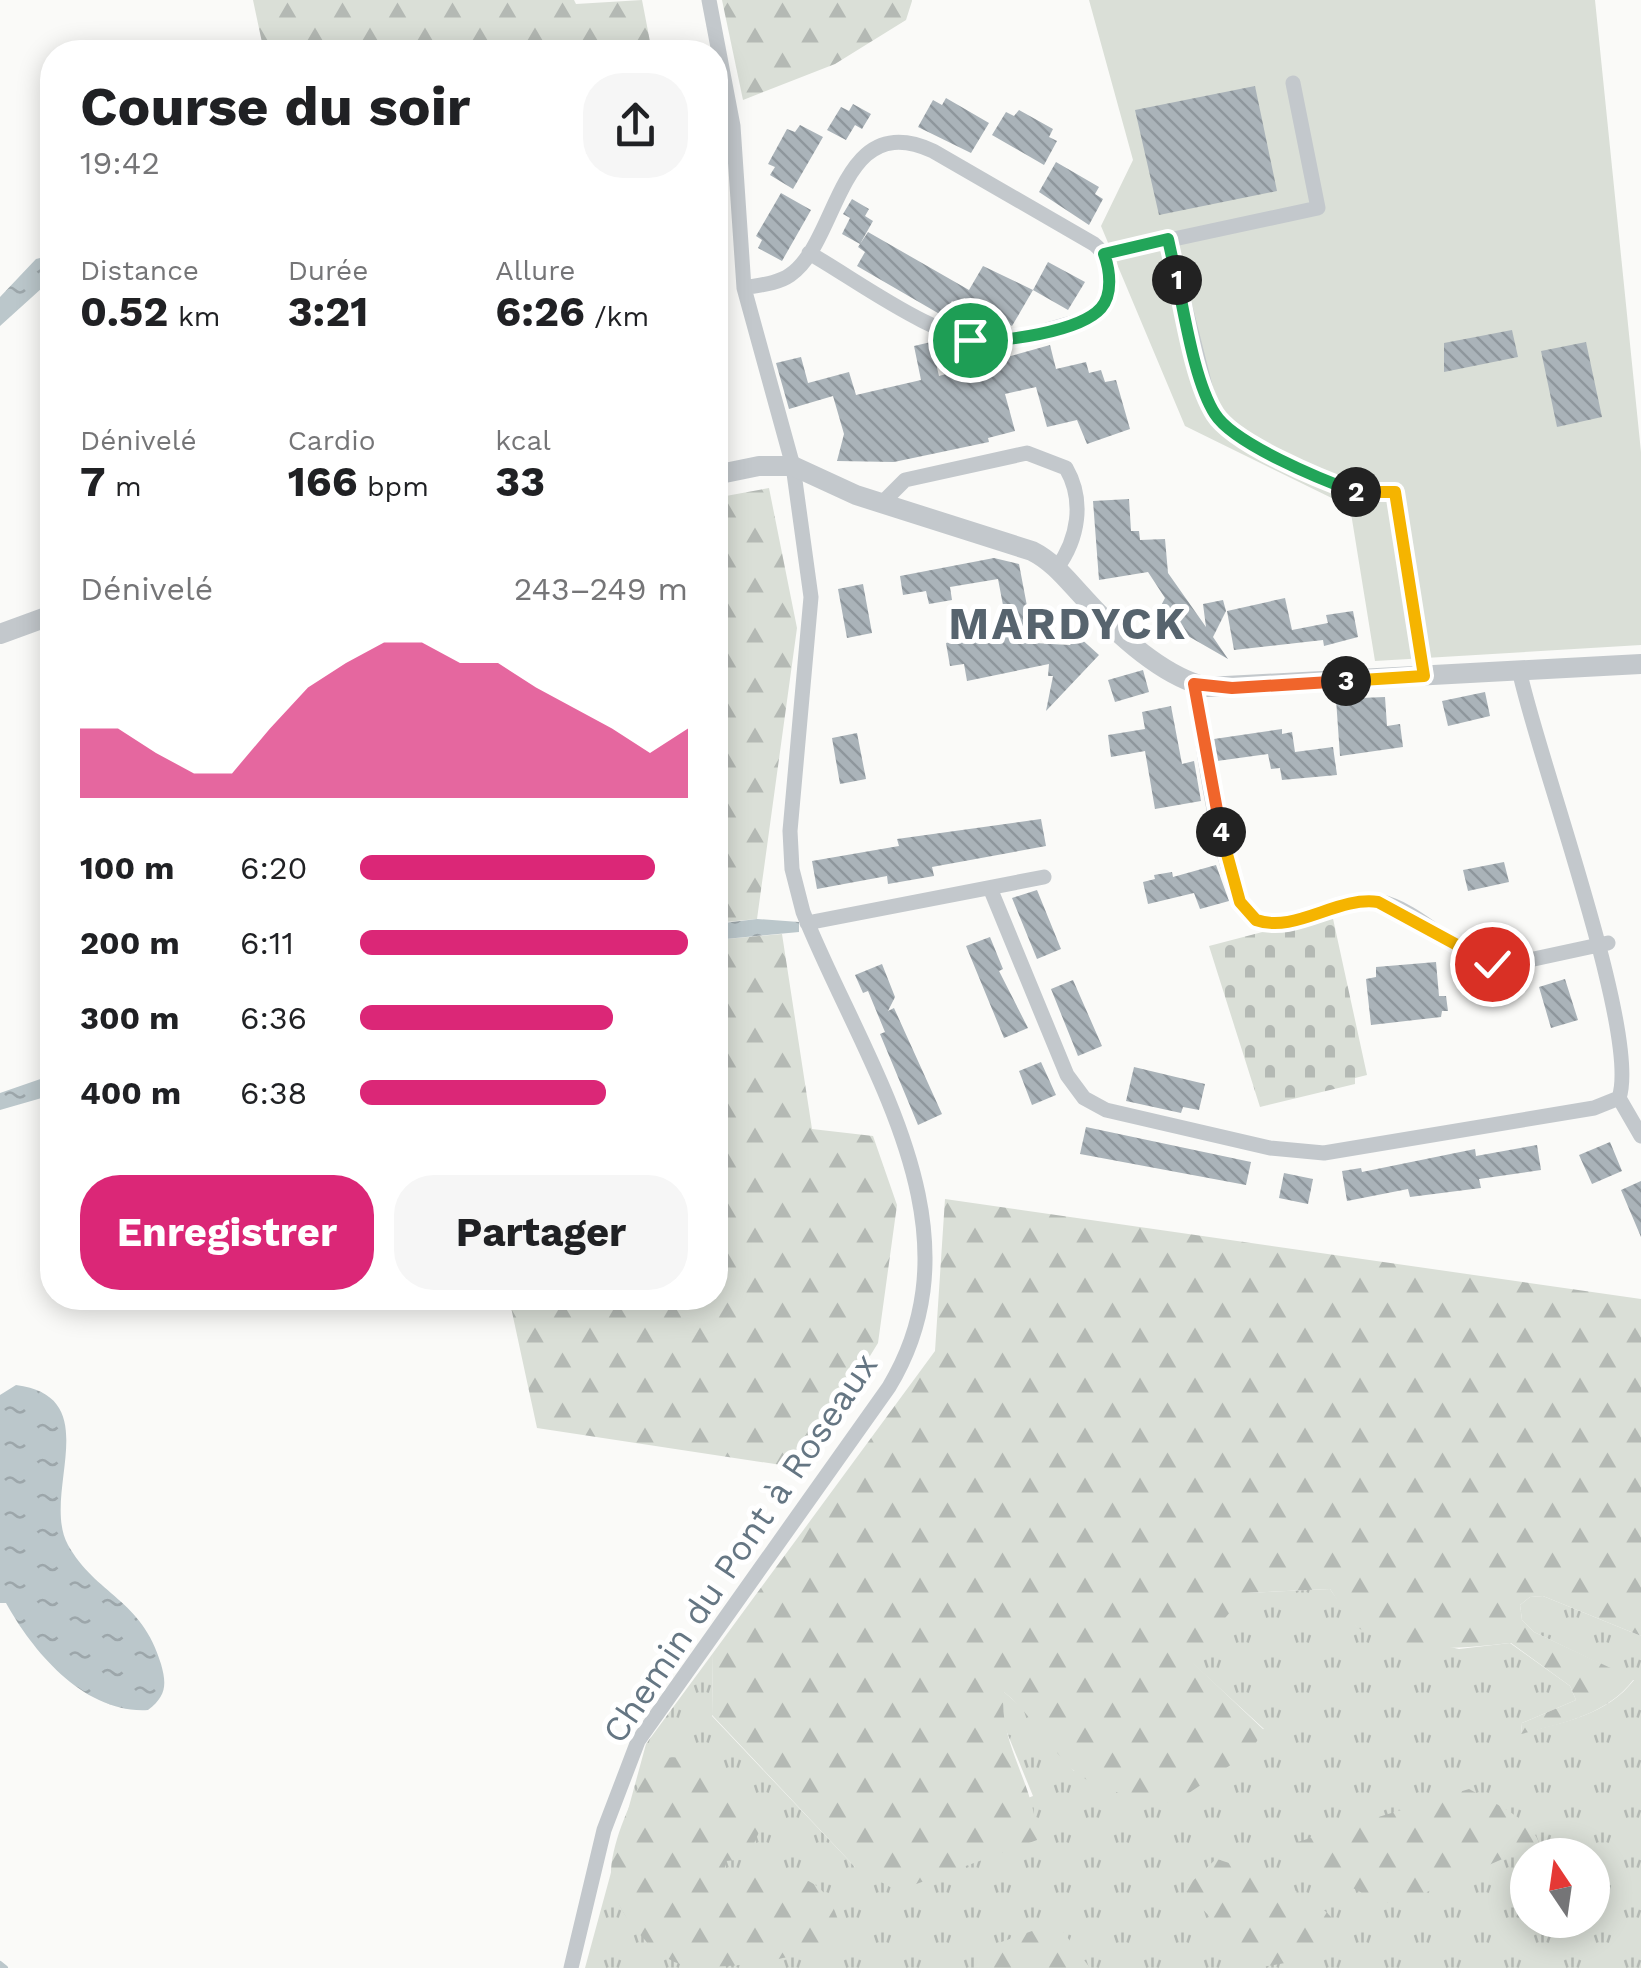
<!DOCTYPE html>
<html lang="fr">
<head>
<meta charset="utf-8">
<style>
  :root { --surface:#fff; --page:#f6f6f6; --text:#202124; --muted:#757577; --accent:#db2777 }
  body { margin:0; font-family:"Work Sans",sans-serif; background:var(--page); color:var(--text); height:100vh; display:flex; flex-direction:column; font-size:38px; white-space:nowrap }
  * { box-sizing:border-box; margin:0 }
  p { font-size:32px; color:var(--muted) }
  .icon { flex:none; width:55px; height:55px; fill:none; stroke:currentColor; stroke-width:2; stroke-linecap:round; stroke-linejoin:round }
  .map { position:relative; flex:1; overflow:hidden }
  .panel { position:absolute; left:40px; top:40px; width:688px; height:1270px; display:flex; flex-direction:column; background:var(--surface); border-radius:40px; box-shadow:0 5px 25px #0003 }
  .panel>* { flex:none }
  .needle { width:65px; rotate:347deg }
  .controls { position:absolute; left:1510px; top:1838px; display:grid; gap:20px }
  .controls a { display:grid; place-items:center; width:100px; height:100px; border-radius:50%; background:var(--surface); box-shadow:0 5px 25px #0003; font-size:50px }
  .pin { position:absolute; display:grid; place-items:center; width:85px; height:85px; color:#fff; margin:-42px; border:5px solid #fff; border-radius:50%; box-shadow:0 2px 10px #0007 }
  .km { position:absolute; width:50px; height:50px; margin:-25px; border-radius:50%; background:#222; color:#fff; font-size:28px; line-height:50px; text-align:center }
  .round { display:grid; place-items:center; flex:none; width:105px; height:105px; border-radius:40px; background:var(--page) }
  .overview { display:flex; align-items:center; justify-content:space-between; height:170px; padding:0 40px }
  h1 { font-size:55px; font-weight:700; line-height:75px }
  .metrics { display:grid; grid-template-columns:repeat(3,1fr); gap:15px; height:170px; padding:10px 40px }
  .metrics div { display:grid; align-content:center }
  .metrics b { font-size:42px; font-weight:700 }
  .metrics small { font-size:28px; font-weight:400 }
  .metrics p { font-size:28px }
  .chart { height:280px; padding:20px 40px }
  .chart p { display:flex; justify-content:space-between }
  .chart svg { width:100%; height:180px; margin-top:10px; fill:var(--accent); opacity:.7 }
  .primary-button { display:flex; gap:20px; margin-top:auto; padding:20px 40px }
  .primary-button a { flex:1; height:115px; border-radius:40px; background:var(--accent); color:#fff; font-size:40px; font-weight:700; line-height:115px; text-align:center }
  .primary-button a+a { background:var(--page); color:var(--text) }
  ul { padding:0 40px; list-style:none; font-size:32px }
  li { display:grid; grid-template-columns:160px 120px 1fr; align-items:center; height:75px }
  li i { height:25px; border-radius:12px; background:var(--accent) }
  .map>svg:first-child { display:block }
  .grass { fill:url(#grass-tufts); fill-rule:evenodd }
  .forest { fill:url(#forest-firs) }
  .cemetery { fill:url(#cemetery-stones) }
  .garden { fill:#dadfd7 }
  .water { fill:url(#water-ripples) }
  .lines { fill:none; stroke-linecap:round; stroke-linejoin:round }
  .stream { stroke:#bbc7cb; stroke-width:6 }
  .building { fill:url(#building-back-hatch) }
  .minor { stroke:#c3c8cc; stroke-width:15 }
  .tertiary { stroke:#c3c8cc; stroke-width:20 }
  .split-1-casing { stroke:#fff; stroke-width:20 }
  .split-2-casing { stroke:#fff; stroke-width:20 }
  .split-3-casing { stroke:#fff; stroke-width:20 }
  .split-4-casing { stroke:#fff; stroke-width:20 }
  .split-5-casing { stroke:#fff; stroke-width:20 }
  .split-1 { stroke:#22a559; stroke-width:12 }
  .split-2 { stroke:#22a559; stroke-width:12 }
  .split-3 { stroke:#f5b400; stroke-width:12 }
  .split-4 { stroke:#f0652b; stroke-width:12 }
  .split-5 { stroke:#f5b400; stroke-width:12 }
  .labels { text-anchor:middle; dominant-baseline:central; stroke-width:10; stroke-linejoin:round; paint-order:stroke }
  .street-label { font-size:35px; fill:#657683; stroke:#fff }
  .district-label { font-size:45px; font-weight:bold; letter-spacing:2.5px; fill:#57646e; stroke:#fff }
</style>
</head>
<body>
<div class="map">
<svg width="1641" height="1968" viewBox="0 0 1641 1968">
  <defs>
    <pattern id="grass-tufts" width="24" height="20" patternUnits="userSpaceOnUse" patternTransform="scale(2.5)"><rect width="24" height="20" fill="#dadfd7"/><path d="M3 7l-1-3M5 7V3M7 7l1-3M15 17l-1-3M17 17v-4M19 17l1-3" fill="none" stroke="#b4b9b4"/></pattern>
    <pattern id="forest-firs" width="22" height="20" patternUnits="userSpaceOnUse" patternTransform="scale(2.5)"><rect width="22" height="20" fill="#dadfd7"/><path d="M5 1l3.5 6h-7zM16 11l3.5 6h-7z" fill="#b4b9b4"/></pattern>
    <pattern id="cemetery-stones" width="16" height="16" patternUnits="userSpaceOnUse" patternTransform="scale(2.5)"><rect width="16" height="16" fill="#dadfd7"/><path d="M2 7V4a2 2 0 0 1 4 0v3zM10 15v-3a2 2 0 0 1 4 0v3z" fill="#b4b9b4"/></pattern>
    <pattern id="water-ripples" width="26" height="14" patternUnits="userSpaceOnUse" patternTransform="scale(2.5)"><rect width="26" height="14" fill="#bbc7cb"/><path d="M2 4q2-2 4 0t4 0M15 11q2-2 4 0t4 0" fill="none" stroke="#9ca6aa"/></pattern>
    <pattern id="building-back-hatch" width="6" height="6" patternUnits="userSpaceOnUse" patternTransform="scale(2.5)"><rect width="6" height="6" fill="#aab3b9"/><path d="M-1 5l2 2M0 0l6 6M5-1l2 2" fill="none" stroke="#8e969c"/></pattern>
  </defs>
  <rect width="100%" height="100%" fill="#fafaf8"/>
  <path class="grass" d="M1330,1589L1356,1626L1459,1649L1510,1643L1570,1686L1576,1700L1522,1723L1521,1733C1563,1723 1607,1715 1634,1680L1534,1632L1522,1620L1520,1605L1530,1597L1543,1596L1641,1636V1968H585L646,1744L713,1653L712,1716L855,1867L1033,1796L1001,1718L1003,1691L1027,1712L1074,1771L1264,1729L1189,1660L1245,1593ZM1528,1855H1592V1920H1528Z"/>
  <path class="forest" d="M253,0H574L576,4L642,0L652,52H264Z
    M722,0H912V1L906,20L835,64L743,100Z
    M769,488L797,628L757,919L715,923V498Z
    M782,934L812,1129L873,1136L897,1205L878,1343L801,1468L537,1428L509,1298H715V940Z
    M945,1199L1641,1299V1636L1543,1596L1530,1597L1520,1605L1522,1620L1534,1632L1634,1679C1607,1715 1563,1723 1521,1734L1522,1723L1576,1700L1570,1686L1511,1643C1462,1648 1401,1656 1357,1627C1346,1620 1338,1600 1330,1589L1246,1593L1190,1660L1264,1730L1250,1752L1174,1803C1140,1798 1097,1793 1071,1768C1047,1744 1031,1714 1004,1692C997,1742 1037,1787 1037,1840L897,1891L855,1867L712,1715L713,1653L935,1351Z
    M685,1757C726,1769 745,1790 760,1830L747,1859L726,1861L724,1872C783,1877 827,1861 842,1935C818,1953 785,1958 756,1963C731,1967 705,1968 680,1964C651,1955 613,1909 611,1878C609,1843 637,1786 655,1758Z
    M1469,1789C1491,1802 1531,1818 1539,1843L1404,1902L1381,1903L1287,1853L1288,1845Z
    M1216,1859C1249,1868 1326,1897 1339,1929L1285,1963L1257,1968L1184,1889Z
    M1043,1927L1062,1930L1090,1968H975L976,1951Z"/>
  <path class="cemetery" d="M1332,914L1367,1075L1355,1078V1084L1260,1107L1209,946Z"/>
  <path class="garden" d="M1089,0H1595L1641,452V645L1375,661L1350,507L1185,426L1101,226L1133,160Z"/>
  <path class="water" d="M52,255V279L0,326V297L36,259Z
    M757,919L799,922V932L715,940V924Z
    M52,1075V1095L0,1110V1093Z
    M16,1385C108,1397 40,1494 68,1545C96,1595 142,1599 161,1664C167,1685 166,1696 148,1710C85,1714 33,1652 6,1603H0V1395Z"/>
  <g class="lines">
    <path class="stream" d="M0,1964L5,1968"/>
  </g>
  <path class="building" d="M1255,86L1277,191L1159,215L1135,110Z
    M946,98L989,123L971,153L918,127L933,100L942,105Z
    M853,104L871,114L862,129L855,125L846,140L827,130L841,107L849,111Z
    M1019,110L1053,129L1049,137L1057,141L1044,165L992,135L1006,112L1014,116Z
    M800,125L823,137L793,189L770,175L775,167L768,164L787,129L795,132Z
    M1056,162L1099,187L1095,194L1103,199L1089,225L1039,192Z
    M781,193L811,210L782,261L758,248L762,240L756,236Z
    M852,199L869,209L865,216L873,221L860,244L842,234L850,218L843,214Z
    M868,232L969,290L983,266L1033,290L1048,262L1085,282L1068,310L1033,290L1012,326L964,298L960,305L952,301L943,316L857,266L865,252L858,247Z
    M1512,330L1518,357L1444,372V343Z
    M931,342L939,376L1050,345L1056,369L1086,362L1089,373L1101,370L1105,382L1116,380L1130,429L1087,444L1077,420L1047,427L1036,387L1005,394L1015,431L988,438L989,442L894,462L837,461L844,434L833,396L789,409L776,363L801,357L808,383L849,372L856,395L921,380L914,346Z
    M1586,342L1602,417L1557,427L1541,351Z
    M1129,499L1131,531H1139L1140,540L1165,539L1168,573L1206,627L1203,604L1223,600L1226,611L1213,637L1228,659L1155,617L1165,598L1148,572L1099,580L1093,501Z
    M994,558L1019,564L1034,643L1070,645L1078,636L1099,655L1046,711L1053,676H1048L1049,664L967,681L964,664L950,666L946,643L998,632L1006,621L998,579L950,587L952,600L929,604L926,591L903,595L900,576Z
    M863,584L872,633L847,638L838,589Z
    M1285,598L1292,630L1328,623L1326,615L1353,611L1358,637L1324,646L1323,640L1234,650L1227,611Z
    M1143,670L1149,692L1115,702L1108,680Z
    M1485,692L1490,716L1448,726L1442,701Z
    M1385,697L1387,726L1400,724L1403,747L1340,756L1336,699Z
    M1171,706L1182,764L1194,761L1201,801L1155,809L1145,751L1111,757L1108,735L1145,729L1142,712Z
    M1282,729V734L1292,732L1295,752L1333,747L1337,775L1282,780L1280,768L1271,769L1268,754L1217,761L1214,739Z
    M857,733L866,779L840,784L832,738Z
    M1041,819L1046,846L932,867L934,876L888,884L887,876L817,889L812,861L899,846L897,839Z
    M1504,862L1509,882L1468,891L1463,870Z
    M1216,865L1229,901L1200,909L1194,893L1148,904L1143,882L1155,879L1154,875L1172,872L1173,877Z
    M1037,890L1061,949L1037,959L1012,898Z
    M990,937L1003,969L999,971L1028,1028L1004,1038L966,946Z
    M1436,962L1439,996H1446L1448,1011H1442L1441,1017L1371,1025L1366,979L1376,977V967Z
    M882,964L895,997L888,1011L894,1008L942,1114L918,1125L880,1034L885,1032L868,991L863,993L855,975Z
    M1565,979L1578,1020L1551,1028L1539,987Z
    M1073,980L1102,1046L1078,1056L1051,989Z
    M1041,1062L1056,1095L1032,1105L1019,1071Z
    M1134,1067L1205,1084L1199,1110L1183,1107L1181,1113L1126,1101Z
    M1086,1127L1251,1162L1246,1185L1080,1154Z
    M1610,1142L1622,1171L1592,1184L1579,1155Z
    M1537,1145L1541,1170L1479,1179L1481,1188L1410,1197L1408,1189L1347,1201L1342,1171L1361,1168L1362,1172L1475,1149L1476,1156Z
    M1284,1173L1313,1179L1308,1204L1279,1198Z
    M1641,1181V1237L1621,1190Z"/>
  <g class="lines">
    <path class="minor" d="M1168,239L1207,394C1224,447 1300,466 1346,489L1363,494L1395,493L1424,676
      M1104,254L1318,208L1293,83
      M744,288C759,285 777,284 790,275C840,241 838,107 933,151L1094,244C1109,256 1112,275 1108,293C1103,315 1081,321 1061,326C1039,332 1017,341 994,342C939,343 857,280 809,253
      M882,503L905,480L1027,453L1066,468C1085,501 1078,539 1057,568
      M1519,669C1535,751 1641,1033 1619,1098
      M1194,684C1202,733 1219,893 1256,920C1295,935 1337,894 1377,901C1424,910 1456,959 1501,966L1608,943
      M990,888L1067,1075L1084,1098L1106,1110L1270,1148L1324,1153L1594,1108L1619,1098
      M807,923L1044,877
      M1619,1098L1641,1136
      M571,1968L604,1830L638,1741L889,1387C986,1226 863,1062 803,912L792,869L790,831L811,597L793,466L744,288L733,126L709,0"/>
    <path class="tertiary" d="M715,475L759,466H793L856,495L1032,551C1054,562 1068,581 1085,599C1116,633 1161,676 1207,687L1641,664
      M0,634L52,615"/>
  </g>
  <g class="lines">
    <defs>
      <path id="split-1" d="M970,340C1000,343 1080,332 1101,308C1113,294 1110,270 1104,254L1168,239L1177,280"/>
      <path id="split-2" d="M1177,280C1185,317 1195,383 1215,414C1234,444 1322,480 1356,492"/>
      <path id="split-3" d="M1346,681L1424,676L1395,492H1356"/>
      <path id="split-4" d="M1221,832L1194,684L1232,688L1346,681"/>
      <path id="split-5" d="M1221,832L1240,902L1256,920C1295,934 1337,896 1378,902L1492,964"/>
    </defs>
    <use href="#split-1" class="split-1-casing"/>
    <use href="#split-2" class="split-2-casing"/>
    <use href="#split-3" class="split-3-casing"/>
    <use href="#split-4" class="split-4-casing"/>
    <use href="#split-5" class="split-5-casing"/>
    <use href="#split-1" class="split-1"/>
    <use href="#split-2" class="split-2"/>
    <use href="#split-3" class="split-3"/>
    <use href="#split-4" class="split-4"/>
    <use href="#split-5" class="split-5"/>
  </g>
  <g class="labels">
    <g class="street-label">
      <text transform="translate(740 1548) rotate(-56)">Chemin du Pont à Roseaux</text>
    </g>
    <g class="district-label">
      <text x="1068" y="623">MARDYCK</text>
    </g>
  </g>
</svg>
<div class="controls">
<a><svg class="needle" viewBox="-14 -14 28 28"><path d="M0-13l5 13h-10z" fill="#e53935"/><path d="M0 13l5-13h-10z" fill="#757577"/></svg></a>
</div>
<div class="pin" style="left:970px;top:340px;background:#1e9e55"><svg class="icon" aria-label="arrive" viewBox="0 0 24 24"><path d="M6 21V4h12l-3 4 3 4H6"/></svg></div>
<div class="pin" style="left:1492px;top:964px;background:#d93025"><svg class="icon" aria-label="check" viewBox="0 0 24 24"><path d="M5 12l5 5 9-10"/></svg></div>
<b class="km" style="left:1177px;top:280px">1</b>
<b class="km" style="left:1356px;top:492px">2</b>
<b class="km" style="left:1346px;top:681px">3</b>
<b class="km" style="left:1221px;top:832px">4</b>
<section class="panel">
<div class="overview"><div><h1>Course du soir</h1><p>19:42</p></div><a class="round"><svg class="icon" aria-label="share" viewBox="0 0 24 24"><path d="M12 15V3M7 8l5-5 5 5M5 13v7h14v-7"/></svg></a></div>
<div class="metrics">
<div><p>Distance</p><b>0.52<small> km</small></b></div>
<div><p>Durée</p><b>3:21</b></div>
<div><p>Allure</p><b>6:26<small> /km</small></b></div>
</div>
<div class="metrics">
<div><p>Dénivelé</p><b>7<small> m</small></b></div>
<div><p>Cardio</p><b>166<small> bpm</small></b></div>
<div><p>kcal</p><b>33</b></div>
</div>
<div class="chart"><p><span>Dénivelé</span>243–249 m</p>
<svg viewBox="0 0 160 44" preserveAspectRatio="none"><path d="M0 44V27L10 27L20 33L30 38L40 38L50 27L60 17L70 11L80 6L90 6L100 11L110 11L120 17L130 22L140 27L150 33L160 27V44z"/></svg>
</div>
<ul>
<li><b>100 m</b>6:20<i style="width:90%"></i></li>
<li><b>200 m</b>6:11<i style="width:100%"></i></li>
<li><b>300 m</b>6:36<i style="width:77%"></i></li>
<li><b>400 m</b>6:38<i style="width:75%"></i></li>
</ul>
<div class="primary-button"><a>Enregistrer</a><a>Partager</a></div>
</section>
</div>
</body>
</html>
